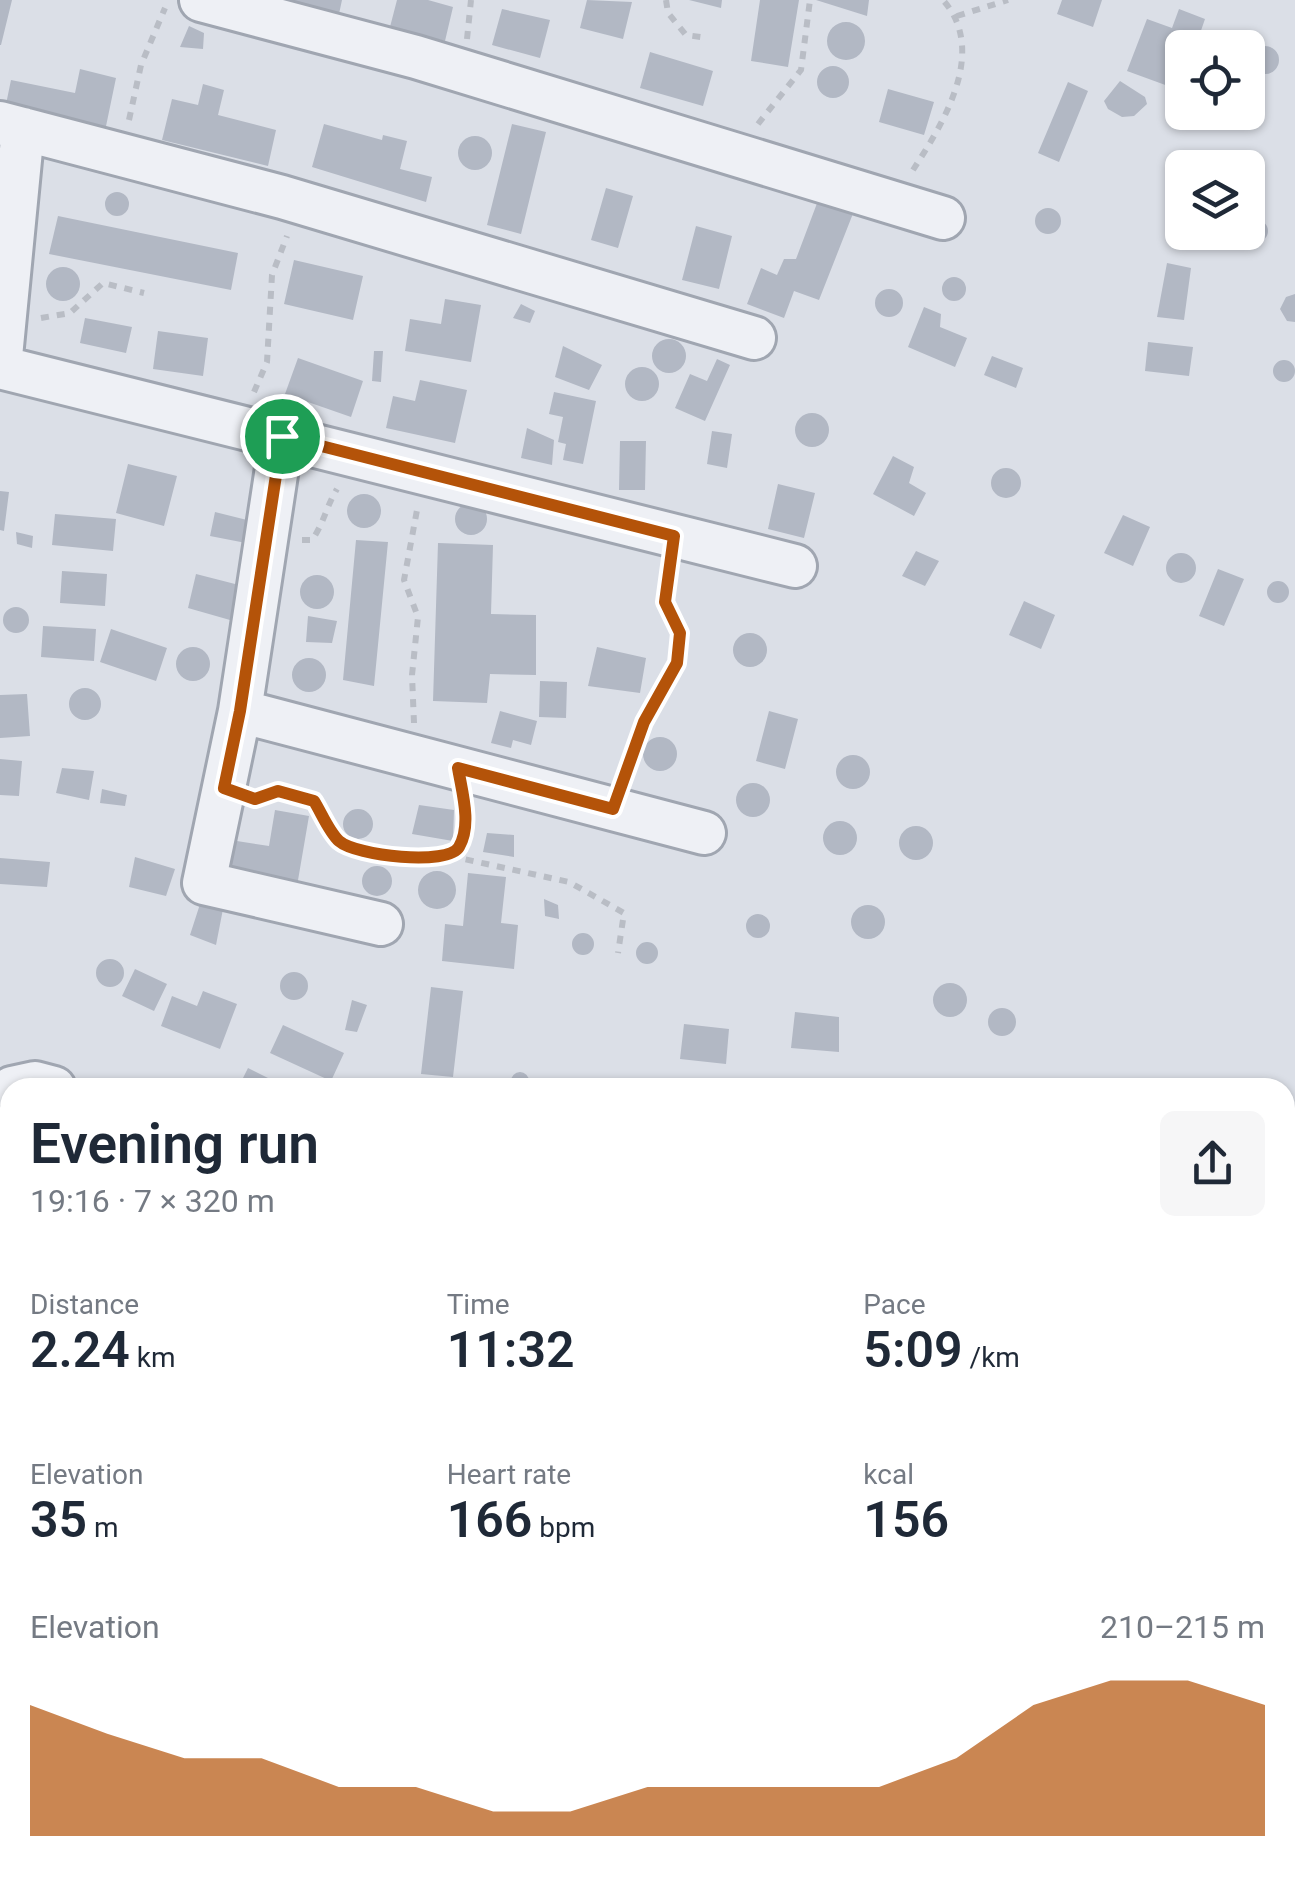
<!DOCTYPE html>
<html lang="en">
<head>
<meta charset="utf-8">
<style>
  :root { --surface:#fff; --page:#f6f6f7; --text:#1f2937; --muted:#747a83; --accent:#b45309 }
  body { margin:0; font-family:Roboto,sans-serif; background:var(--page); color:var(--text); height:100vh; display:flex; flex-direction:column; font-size:38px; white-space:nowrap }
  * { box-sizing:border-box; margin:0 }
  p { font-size:32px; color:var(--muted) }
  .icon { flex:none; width:55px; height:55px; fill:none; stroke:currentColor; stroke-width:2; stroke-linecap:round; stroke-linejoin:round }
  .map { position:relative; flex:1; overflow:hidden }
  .panel { position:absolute; left:0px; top:1078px; width:1295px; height:812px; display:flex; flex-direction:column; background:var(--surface); border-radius:30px 30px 0 0; box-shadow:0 2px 8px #0004 }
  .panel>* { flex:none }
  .buttons { position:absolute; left:1165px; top:30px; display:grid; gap:20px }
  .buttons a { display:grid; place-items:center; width:100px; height:100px; border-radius:15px; background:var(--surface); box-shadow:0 2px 8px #0004; font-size:50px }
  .pin { position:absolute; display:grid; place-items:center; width:85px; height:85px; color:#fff; margin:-42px; border:5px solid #fff; border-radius:50%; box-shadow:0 2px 10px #0007 }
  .round { display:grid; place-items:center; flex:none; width:105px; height:105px; border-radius:15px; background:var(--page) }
  .summary { display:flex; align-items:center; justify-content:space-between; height:170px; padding:0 30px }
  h1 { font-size:55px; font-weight:600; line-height:75px }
  .figures { display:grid; grid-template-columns:repeat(3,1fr); gap:15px; height:170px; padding:10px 30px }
  .figures div { display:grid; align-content:center }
  .figures b { font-size:50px; font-weight:600 }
  .figures small { font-size:28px; font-weight:400 }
  .figures p { font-size:28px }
  .chart { height:280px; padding:20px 30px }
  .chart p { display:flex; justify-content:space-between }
  .chart svg { width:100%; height:180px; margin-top:10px; fill:var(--accent); opacity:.7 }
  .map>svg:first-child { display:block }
  .building { fill:#b2b8c4 }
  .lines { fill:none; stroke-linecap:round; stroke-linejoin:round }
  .minor-casing { stroke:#a0a6b1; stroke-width:48 }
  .major-casing { stroke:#9aa3b3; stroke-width:58 }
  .path { stroke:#b9bdc5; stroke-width:6; stroke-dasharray:8 8; stroke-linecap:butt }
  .minor { stroke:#eef0f5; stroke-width:42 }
  .major { stroke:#fff; stroke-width:52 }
  .route-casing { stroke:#fff; stroke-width:20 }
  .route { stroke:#b45309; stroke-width:12 }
</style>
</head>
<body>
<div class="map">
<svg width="1295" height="1888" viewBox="0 0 1295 1888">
  <rect width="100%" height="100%" fill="#dbdfe7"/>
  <path class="building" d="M0,0H12L1,45H0Z
    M287,0H342L339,14Z
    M397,0H428L453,7L445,41L390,27Z
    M587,0L632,2L623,39L580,28Z
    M689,0H722L721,8Z
    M760,0H799L788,67L751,61Z
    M816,0H869L867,16Z
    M1062,0H1102L1093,27L1057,14Z
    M502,9L550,20L540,58L492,45Z
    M1179,9L1205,19L1195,48H1182L1179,90L1127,71L1147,19L1172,28Z
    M827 41a19 19 0 1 1 38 0a19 19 0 1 1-38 0Z
    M189,26L204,33L203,49L180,47Z
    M1251 60a14 14 0 1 1 28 0a14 14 0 1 1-28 0Z
    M650,52L713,71L703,106L640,88Z
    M817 82a16 16 0 1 1 32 0a16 16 0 1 1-32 0Z
    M80,69L116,78L105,131L5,109L11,80L75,93Z
    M1120,81L1145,97L1147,104L1134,116L1122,117L1108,109L1104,101Z
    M1068,82L1088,91L1059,162L1038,153Z
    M203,84L224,90L218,115L276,130L268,166L162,140L172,99L198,105Z
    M888,89L934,102L924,135L879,122Z
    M324,124L382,140L383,135L407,141L400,169L432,177L426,202L312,167Z
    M512,124L546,132L521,234L487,225Z
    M458 153a17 17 0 1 1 34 0a17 17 0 1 1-34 0Z
    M606,188L633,196L618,248L591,240Z
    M105 204a12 12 0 1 1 24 0a12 12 0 1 1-24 0Z
    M819,198L854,211L819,300L794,291L784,318L747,304L761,268L777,275L784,259H796Z
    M1035 221a13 13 0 1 1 26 0a13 13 0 1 1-26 0Z
    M58,216L238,253L231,290L49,254Z
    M1246 231a11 11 0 1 1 22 0a11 11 0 1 1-22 0Z
    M696,226L732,236L719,289L682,280Z
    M294,260L363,276L353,320L284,304Z
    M1167,263L1191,268L1184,320L1157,317Z
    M46 284a17 17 0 1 1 34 0a17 17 0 1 1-34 0Z
    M942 289a12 12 0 1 1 24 0a12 12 0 1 1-24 0Z
    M875 303a14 14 0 1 1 28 0a14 14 0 1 1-28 0Z
    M1295,294V322L1287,321L1280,309L1286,297Z
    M445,299L481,305L471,362L405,351L410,319L441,324Z
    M521,304L535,311L530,323L513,318Z
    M924,307L941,314L940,327L967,338L955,367L908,347Z
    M85,318L132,327L126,353L80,343Z
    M158,331L208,338L203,376L153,369Z
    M652 356a17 17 0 1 1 34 0a17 17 0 1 1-34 0Z
    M1148,342L1193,347L1189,376L1145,371Z
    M563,346L602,365L589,390L555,377Z
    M374,351H383L381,382L372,381Z
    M992,356L1023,368L1016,388L984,375Z
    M298,358L363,381L351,417L285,394Z
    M717,359L730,365L705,421L675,408L690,374L707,381Z
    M1273 371a11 11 0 1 1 22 0a11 11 0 1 1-22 0Z
    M625 384a17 17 0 1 1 34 0a17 17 0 1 1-34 0Z
    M420,380L467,390L455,443L386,428L393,396L415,401Z
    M554,392L596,401L583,464L563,460L566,444L558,442L563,417L549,414Z
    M795 430a17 17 0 1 1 34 0a17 17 0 1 1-34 0Z
    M527,428L554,440L552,465L521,458Z
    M712,431L732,434L727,468L707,464Z
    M620,441H646L645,490H619Z
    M893,456L914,467L909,483L926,493L914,516L873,494Z
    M128,464L177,476L164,526L116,513Z
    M991 483a15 15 0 1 1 30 0a15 15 0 1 1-30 0Z
    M778,484L815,493L804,538L768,529Z
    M0,491L9,492L4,531L0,530Z
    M347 511a17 17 0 1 1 34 0a17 17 0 1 1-34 0Z
    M455 519a16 16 0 1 1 32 0a16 16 0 1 1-32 0Z
    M215,512L251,521L246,543L210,536Z
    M55,514L116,519L113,551L52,545Z
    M1123,515L1150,527L1133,566L1104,553Z
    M16,532L33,536L32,548L17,544Z
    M356,540L388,542L374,686L343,680Z
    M438,543L493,545L491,614L536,615V675L490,674L487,703L433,701Z
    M916,551L939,561L925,586L902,576Z
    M1166 568a15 15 0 1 1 30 0a15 15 0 1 1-30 0Z
    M1218,569L1244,579L1224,626L1199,616Z
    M62,571L107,574L105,606L60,603Z
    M196,574L239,585L230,620L188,608Z
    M300 592a17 17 0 1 1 34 0a17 17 0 1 1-34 0Z
    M1267 592a11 11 0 1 1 22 0a11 11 0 1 1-22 0Z
    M1024,601L1055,615L1041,649L1009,635Z
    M3 620a13 13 0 1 1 26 0a13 13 0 1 1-26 0Z
    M308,616L337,621L332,643L306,642Z
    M43,626L96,629L94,661L41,657Z
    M111,629L167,648L156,681L100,662Z
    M733 650a17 17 0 1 1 34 0a17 17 0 1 1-34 0Z
    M597,647L646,658L640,693L588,686Z
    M176 664a17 17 0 1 1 34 0a17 17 0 1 1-34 0Z
    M292 675a17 17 0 1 1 34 0a17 17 0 1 1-34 0Z
    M540,681L567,682L566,718L539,717Z
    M69 704a16 16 0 1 1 32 0a16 16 0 1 1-32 0Z
    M27,694L30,736L0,738V695Z
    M500,711L537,721L531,745L513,740L511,748L491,743Z
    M769,711L798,719L785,769L756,761Z
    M643 754a17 17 0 1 1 34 0a17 17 0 1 1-34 0Z
    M836 772a17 17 0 1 1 34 0a17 17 0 1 1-34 0Z
    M0,759L22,761L19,796L0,795Z
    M62,768L94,771L89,800L56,793Z
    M736 800a17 17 0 1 1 34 0a17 17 0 1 1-34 0Z
    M102,789L127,795L125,806L100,803Z
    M419,805L454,810L453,841L412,834Z
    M343 824a15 15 0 1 1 30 0a15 15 0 1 1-30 0Z
    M275,810L309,816L297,886L218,873L224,839L269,846Z
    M823 838a17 17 0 1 1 34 0a17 17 0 1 1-34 0Z
    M899 843a17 17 0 1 1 34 0a17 17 0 1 1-34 0Z
    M487,833L514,835V857L483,852Z
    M135,857L175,869L166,896L129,887Z
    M0,858L50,862L47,887L0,884Z
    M362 881a15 15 0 1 1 30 0a15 15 0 1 1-30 0Z
    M418 890a19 19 0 1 1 38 0a19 19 0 1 1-38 0Z
    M468,873L506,877L501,923L518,925L514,969L442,961L445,924L463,926Z
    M544,899L558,905L559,919L545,916Z
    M201,901L223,909L216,945L190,935Z
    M851 922a17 17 0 1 1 34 0a17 17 0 1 1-34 0Z
    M746 926a12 12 0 1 1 24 0a12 12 0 1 1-24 0Z
    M572 944a11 11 0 1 1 22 0a11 11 0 1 1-22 0Z
    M636 953a11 11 0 1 1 22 0a11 11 0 1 1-22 0Z
    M96 973a14 14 0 1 1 28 0a14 14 0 1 1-28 0Z
    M135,969L167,984L154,1011L122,996Z
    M280 986a14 14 0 1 1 28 0a14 14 0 1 1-28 0Z
    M933 1000a17 17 0 1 1 34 0a17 17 0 1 1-34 0Z
    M431,987L463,991L453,1077L421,1074Z
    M203,991L237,1004L220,1049L161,1026L172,996L197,1006Z
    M352,1000L367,1005L357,1032L345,1030Z
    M988 1022a14 14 0 1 1 28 0a14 14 0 1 1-28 0Z
    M795,1012L839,1017V1052L791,1048Z
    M684,1024L729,1029L726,1064L680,1059Z
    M283,1025L344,1053L331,1081L270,1053Z
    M248,1068L276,1082L273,1088H238Z
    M511 1081a9 9 0 1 1 18 0a9 9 0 1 1-18 0Z
    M1295,1674V1704L1285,1690Z
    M81,1880H110L111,1888H82Z
    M156,1880H210V1888H156Z
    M444,1880H468L471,1888H441Z
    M573,1880H608V1888H572Z
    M759,1880H825L824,1888H757Z"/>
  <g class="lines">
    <defs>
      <path id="minor" d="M201,0L416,57L943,218
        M0,123L282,197L754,338
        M0,367L795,566
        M0,367L23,129
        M282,435L240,711L204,883L381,924
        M240,711L704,833
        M12,1088L35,1083L54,1088
        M0,1738L10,1742
        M351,1888L353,1880"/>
      <path id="major" d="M0,1359L10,1406
        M54,1880L55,1888"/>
    </defs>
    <use href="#minor" class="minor-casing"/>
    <use href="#major" class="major-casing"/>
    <path class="path" d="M666,0L668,13L686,35L701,37
      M957,16L1008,0
      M467,39L471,0
      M129,120L141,65L165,8
      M758,124L801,70L810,0
      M913,170C944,122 988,51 943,0
      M41,318L70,313L103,283L144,293
      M254,392L267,362L272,275L287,236
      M302,540H312C324,523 326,507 337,489
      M414,723L412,675L418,617L404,580L417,510
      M624,774L643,722L677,663L680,633L665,602L670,568
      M258,798L279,791L314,801C321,813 329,832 339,841C355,855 438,864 454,852C467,843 465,823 463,808
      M450,856L569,882L624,913L618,953"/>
    <use href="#minor" class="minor"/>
    <use href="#major" class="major"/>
  </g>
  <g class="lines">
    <defs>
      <path id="route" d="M282,436L674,536L665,602L680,633L677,663L644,722L613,809L458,768C462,792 472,825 459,847C448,866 356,856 339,841C329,832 321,812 314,801L278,791L255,799L224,788L240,711Z"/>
    </defs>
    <use href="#route" class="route-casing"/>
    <use href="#route" class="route"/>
  </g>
</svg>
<div class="buttons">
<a><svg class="icon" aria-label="locate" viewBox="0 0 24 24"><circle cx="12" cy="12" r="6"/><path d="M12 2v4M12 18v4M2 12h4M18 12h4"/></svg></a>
<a><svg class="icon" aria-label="layers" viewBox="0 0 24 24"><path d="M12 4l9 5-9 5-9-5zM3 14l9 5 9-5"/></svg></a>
</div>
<div class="pin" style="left:282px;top:436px;background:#1e9e55"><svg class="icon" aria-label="arrive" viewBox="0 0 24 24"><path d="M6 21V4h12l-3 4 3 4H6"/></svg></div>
<section class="panel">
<div class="summary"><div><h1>Evening run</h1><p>19:16 · 7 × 320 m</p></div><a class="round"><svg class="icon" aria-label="share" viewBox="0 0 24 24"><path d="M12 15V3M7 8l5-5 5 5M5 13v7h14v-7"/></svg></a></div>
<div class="figures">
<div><p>Distance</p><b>2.24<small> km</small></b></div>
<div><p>Time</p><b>11:32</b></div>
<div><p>Pace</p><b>5:09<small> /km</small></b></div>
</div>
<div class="figures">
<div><p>Elevation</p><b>35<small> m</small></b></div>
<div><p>Heart rate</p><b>166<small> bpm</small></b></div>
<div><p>kcal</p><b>156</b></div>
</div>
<div class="chart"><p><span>Elevation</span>210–215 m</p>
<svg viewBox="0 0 160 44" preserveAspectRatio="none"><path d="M0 44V12L10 19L20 25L30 25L40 32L50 32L60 38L70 38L80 32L90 32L100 32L110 32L120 25L130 12L140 6L150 6L160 12V44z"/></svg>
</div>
</section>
</div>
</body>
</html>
